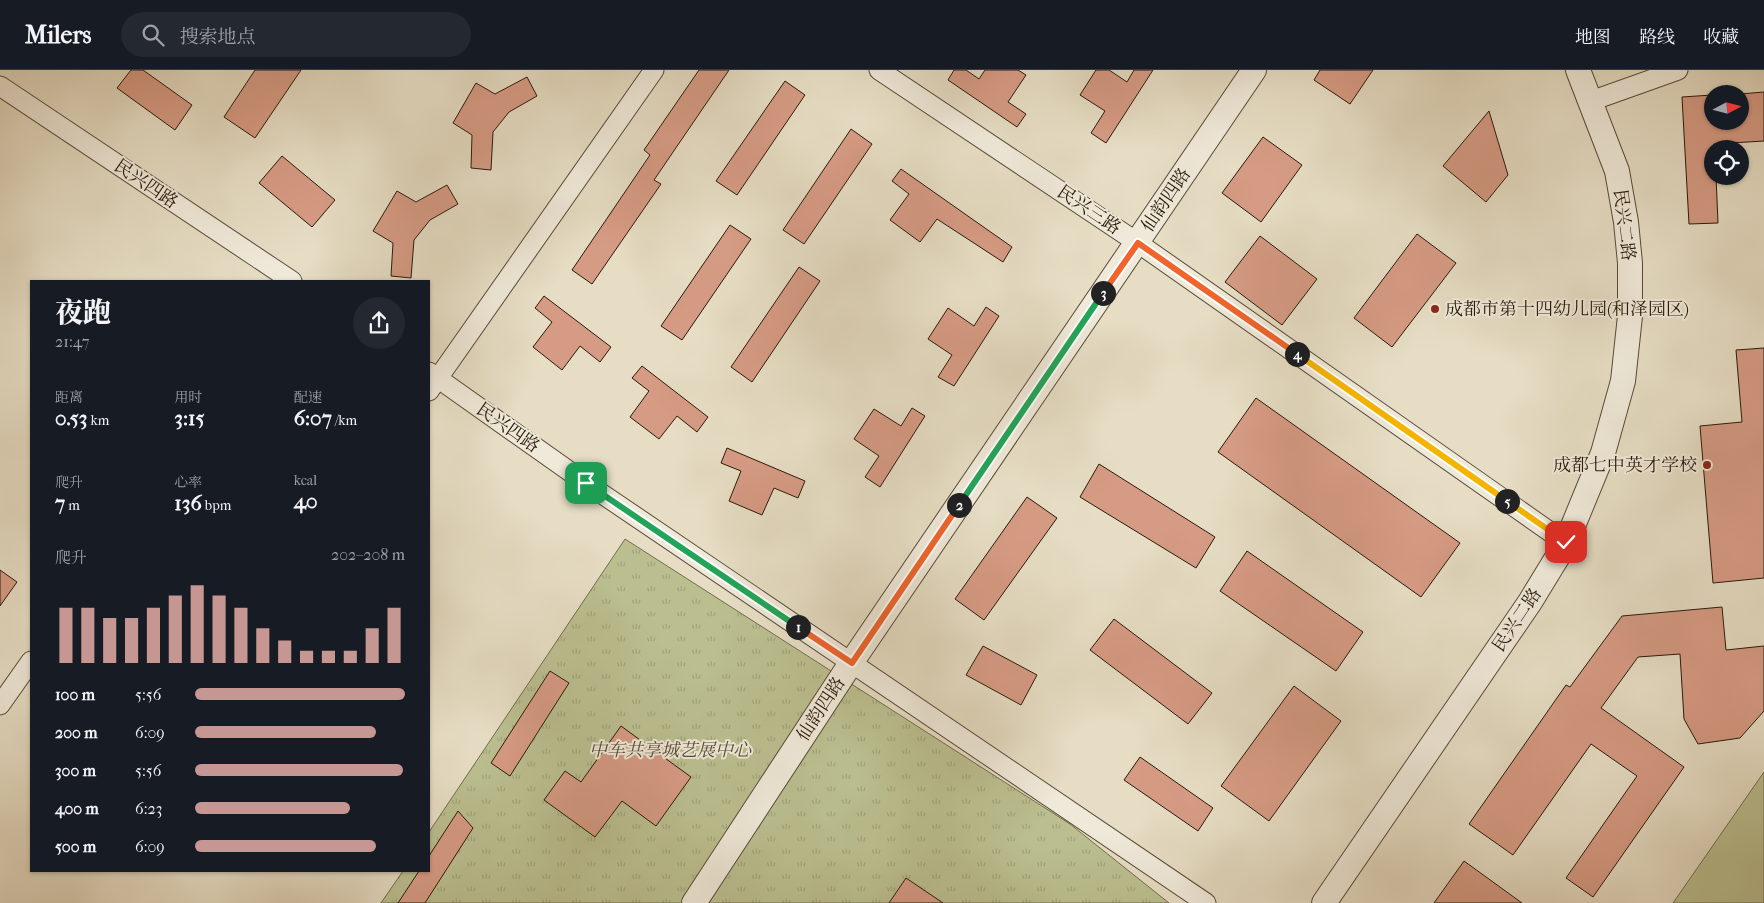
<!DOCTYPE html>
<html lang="zh">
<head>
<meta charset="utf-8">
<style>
  :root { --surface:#171b24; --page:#242831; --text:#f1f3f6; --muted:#9ea1a6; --line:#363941; --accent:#c59692 }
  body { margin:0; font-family:"IM FELL French Canon","Noto Serif SC",serif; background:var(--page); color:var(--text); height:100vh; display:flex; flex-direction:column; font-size:19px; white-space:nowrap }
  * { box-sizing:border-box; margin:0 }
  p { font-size:16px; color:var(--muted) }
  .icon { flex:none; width:28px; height:28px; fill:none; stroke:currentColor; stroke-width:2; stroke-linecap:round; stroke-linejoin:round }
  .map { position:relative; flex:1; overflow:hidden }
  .details { position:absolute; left:30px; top:210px; width:400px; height:592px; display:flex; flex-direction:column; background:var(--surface); border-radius:0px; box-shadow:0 1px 4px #0004 }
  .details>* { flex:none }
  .needle { width:32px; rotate:83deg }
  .fabs { position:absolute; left:1704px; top:15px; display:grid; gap:10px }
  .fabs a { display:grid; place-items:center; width:45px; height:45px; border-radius:50%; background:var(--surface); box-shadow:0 1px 4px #0004; font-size:25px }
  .pin { position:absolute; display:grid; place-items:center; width:42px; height:42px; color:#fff; margin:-21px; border-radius:10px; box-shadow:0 2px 8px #0006 }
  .km { position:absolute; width:25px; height:25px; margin:-12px; border-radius:50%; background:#222; color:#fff; font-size:14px; line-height:25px; text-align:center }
  .round { display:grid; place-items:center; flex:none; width:52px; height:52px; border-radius:26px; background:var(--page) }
  .overview { display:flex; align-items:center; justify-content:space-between; height:85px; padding:0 25px }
  h1 { font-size:28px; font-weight:800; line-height:38px }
  .metrics { display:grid; grid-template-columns:repeat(3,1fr); gap:8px; height:85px; padding:5px 25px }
  .metrics div { display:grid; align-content:center }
  .metrics b { font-size:21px; font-weight:800 }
  .metrics small { font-size:14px; font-weight:400 }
  .metrics p { font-size:14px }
  .chart { height:140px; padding:10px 25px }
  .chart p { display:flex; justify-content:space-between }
  .chart svg { width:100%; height:90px; margin-top:5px; stroke:var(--accent); stroke-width:6 }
  ul { padding:0 25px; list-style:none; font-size:16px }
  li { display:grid; grid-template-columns:80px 60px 1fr; align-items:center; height:38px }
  li i { height:12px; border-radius:6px; background:var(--accent) }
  header { display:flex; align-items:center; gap:30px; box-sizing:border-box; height:70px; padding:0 25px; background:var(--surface); border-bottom:1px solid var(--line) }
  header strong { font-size:24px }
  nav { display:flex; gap:28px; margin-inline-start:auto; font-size:18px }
  .search { width:350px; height:45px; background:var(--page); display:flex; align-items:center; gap:12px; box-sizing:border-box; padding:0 18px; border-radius:28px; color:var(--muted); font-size:19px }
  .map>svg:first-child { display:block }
  .park { fill:url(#park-tufts); stroke:#726c4c }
  .pitch { fill:#bbbf90; stroke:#726c4c }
  .building { fill:#d69b84; stroke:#291a09 }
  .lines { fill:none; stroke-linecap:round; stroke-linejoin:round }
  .minor-casing { stroke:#584b38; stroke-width:21 }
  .tertiary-casing { stroke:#584b38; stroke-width:26 }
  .minor { stroke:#efe9d9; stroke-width:19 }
  .tertiary { stroke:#efe9d9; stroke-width:24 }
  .split-1-casing { stroke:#fff; stroke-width:10 }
  .split-2-casing { stroke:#fff; stroke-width:10 }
  .split-3-casing { stroke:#fff; stroke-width:10 }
  .split-4-casing { stroke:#fff; stroke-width:10 }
  .split-5-casing { stroke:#fff; stroke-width:10 }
  .split-6-casing { stroke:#fff; stroke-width:10 }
  .split-1 { stroke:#22a559; stroke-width:6 }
  .split-2 { stroke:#f0652b; stroke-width:6 }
  .split-3 { stroke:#22a559; stroke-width:6 }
  .split-4 { stroke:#f0652b; stroke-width:6 }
  .split-5 { stroke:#f5b400; stroke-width:6 }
  .split-6 { stroke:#f5b400; stroke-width:6 }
  .poi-dot { fill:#8f2418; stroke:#efe9d9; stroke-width:2 }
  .labels { text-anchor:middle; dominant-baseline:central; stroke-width:4; stroke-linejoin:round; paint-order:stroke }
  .street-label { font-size:18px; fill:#291a09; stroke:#efe9d9 }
  .poi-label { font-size:18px; fill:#291a09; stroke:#efe9d9; text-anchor:start }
  .park-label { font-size:18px; font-style:italic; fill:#554c32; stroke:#efe9d9 }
</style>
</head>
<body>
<header>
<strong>Milers</strong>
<div class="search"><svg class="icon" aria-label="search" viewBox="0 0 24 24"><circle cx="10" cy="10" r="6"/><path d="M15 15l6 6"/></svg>搜索地点</div>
<nav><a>地图</a><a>路线</a><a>收藏</a></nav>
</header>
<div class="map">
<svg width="1764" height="833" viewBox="0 0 1764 833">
  <defs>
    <pattern id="park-tufts" width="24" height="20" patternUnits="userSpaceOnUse" patternTransform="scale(1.25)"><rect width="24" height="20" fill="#bbbf90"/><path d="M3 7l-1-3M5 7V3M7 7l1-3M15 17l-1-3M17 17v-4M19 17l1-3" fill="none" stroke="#a1a47b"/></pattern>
  </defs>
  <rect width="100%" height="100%" fill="#e6ddc4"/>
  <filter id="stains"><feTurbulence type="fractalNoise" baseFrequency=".004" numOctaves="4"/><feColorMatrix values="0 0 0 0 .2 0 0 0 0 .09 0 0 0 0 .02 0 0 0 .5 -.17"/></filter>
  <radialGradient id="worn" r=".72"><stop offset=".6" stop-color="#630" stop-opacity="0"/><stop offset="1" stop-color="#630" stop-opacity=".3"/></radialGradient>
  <path class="park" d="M625,469L1070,754L1169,833H381L403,801H429V762Z"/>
  <path class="pitch" d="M1764,702V833H1673Z"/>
  <path class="building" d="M131,0H143L192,35L175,60L117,18Z
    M255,0H301L255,68L224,47Z
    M699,0H729L654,110L661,114L592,214L572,200L650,85L644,80Z
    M954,0H966L979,9L985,0H1018L1026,5L1008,32L1026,44L1017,57L948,10Z
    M1096,0H1109L1127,12L1134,0H1153L1106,73L1091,63L1105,41L1080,25Z
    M1320,0H1373L1350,34L1314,10Z
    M527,7L537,26L509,42L493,62L491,100L471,98L472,65L453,53L476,13L495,24Z
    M785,11L805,25L737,125L716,111Z
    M1764,22V71L1714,74L1712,106H1716L1718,153L1689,154L1682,27L1712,25V51H1740V24Z
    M1489,41L1508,105L1486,132L1443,96Z
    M851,59L872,74L804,174L783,160Z
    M1263,67L1302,95L1261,152L1222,123Z
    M282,86L335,130L312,157L259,113Z
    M901,99L1012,177L1003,192L937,149L920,172L890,150L909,124L892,111Z
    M447,115L458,134L430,150L414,170L411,208L391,206L393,173L373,161L397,121L416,132Z
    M730,155L751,169L682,270L661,256Z
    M1417,164L1456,193L1392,277L1354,248Z
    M1260,166L1317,209L1282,255L1225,212Z
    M799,197L820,211L752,312L731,297Z
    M544,226L611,277L600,292L580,276L562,300L533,277L552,252L535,238Z
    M986,237L999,246L954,316L938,307L952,285L928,269L948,238L974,256Z
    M1764,278V508L1713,513L1700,356L1742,352L1736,280Z
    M642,296L708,347L697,362L677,346L659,369L630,347L649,321L632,308Z
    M1256,328L1460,473L1421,527L1218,382Z
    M912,338L925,346L880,417L865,407L879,386L854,369L874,339L901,356Z
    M727,378L805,411L798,428L774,418L762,445L729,431L741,401L721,393Z
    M1099,394L1215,467L1196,498L1080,427Z
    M1027,427L1057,448L984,550L955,529Z
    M1247,481L1363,562L1336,601L1220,521Z
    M0,500L17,512L0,536Z
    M1722,537L1726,580L1764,576V641L1740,668L1698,674L1684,649L1680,584L1638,587L1601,638L1684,697L1593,827L1566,808L1637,706L1591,674L1513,785L1469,754L1566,615L1570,617L1622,546Z
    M1114,549L1212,623L1188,654L1090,580Z
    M983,576L1037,605L1021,635L966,605Z
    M550,601L569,613L510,706L491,693Z
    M1294,616L1341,651L1269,751L1221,716Z
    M621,656L691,707L656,756L622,731L595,767L544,730L565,701L581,712Z
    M1140,687L1213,738L1198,761L1124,710Z
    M458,741L473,758L425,833H398L419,801H429V786Z
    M1464,791L1522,833H1434Z
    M906,808L943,833H889Z"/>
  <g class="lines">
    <defs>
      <path id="minor" d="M879,0L1138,173L1566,473
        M0,16L292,211
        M1591,31L1678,0
        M429,302L586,413L1206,833
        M429,321L654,0
        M0,635L31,591"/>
      <path id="tertiary" d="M694,833L851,593L1254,0
        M1324,833L1530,532L1566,473L1603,383L1623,311L1630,246V193L1626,152L1617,101L1578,0"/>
    </defs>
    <use href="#minor" class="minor-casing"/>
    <use href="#tertiary" class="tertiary-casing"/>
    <use href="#minor" class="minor"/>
    <use href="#tertiary" class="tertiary"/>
  </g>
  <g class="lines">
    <defs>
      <path id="split-1" d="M586,413L798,557"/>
      <path id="split-2" d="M798,557L852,593L959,435"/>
      <path id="split-3" d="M959,435L1103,223"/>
      <path id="split-4" d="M1103,223L1138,173L1297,284"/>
      <path id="split-5" d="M1297,284L1507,431"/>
      <path id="split-6" d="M1507,431L1566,472"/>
    </defs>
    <use href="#split-1" class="split-1-casing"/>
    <use href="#split-2" class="split-2-casing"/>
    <use href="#split-3" class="split-3-casing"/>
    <use href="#split-4" class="split-4-casing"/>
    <use href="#split-5" class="split-5-casing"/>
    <use href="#split-6" class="split-6-casing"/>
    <use href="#split-1" class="split-1"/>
    <use href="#split-2" class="split-2"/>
    <use href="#split-3" class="split-3"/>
    <use href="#split-4" class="split-4"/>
    <use href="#split-5" class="split-5"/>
    <use href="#split-6" class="split-6"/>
  </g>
  <g class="poi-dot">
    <circle cx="1435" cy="239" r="5"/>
    <circle cx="1707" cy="395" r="5"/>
  </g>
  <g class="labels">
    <g class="street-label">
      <text transform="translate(146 114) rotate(34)">民兴四路</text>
      <text transform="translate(1166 130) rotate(-56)">仙韵四路</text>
      <text transform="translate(1089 140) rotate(34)">民兴三路</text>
      <text transform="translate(1624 155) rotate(83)">民兴二路</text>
      <text transform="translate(508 358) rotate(35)">民兴四路</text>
      <text transform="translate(1517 550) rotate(-56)">民兴二路</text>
      <text transform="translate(821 639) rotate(-57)">仙韵四路</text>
    </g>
    <g class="poi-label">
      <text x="1445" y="239">成都市第十四幼儿园(和泽园区)</text>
      <text x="1697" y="395" text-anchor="end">成都七中英才学校</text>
    </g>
    <g class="park-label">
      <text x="670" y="680">中车共享城艺展中心</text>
    </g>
  </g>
  <rect width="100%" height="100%" filter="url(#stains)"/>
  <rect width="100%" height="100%" fill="url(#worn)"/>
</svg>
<div class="fabs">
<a><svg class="needle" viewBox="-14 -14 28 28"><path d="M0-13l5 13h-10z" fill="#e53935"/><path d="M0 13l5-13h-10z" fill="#9ea1a6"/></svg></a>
<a><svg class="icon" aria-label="locate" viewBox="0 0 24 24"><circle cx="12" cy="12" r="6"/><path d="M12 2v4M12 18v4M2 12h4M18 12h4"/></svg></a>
</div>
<div class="pin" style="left:586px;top:413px;background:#1e9e55"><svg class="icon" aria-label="arrive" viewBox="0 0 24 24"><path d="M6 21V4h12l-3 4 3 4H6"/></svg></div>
<div class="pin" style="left:1566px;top:472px;background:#d93025"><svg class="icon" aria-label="check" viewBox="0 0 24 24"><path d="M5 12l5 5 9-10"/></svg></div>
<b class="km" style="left:798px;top:557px">1</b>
<b class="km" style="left:959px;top:435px">2</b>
<b class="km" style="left:1103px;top:223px">3</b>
<b class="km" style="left:1297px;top:284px">4</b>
<b class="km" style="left:1507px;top:431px">5</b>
<section class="details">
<div class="overview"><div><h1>夜跑</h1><p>21:47</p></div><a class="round"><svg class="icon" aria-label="share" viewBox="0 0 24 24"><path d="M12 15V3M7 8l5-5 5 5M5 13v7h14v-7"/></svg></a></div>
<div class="metrics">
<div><p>距离</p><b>0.53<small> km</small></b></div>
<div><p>用时</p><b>3:15</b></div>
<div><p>配速</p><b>6:07<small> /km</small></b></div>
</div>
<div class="metrics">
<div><p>爬升</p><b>7<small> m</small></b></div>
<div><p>心率</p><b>136<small> bpm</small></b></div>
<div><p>kcal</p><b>40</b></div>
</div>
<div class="chart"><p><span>爬升</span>202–208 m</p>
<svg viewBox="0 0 160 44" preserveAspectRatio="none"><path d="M5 44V17M15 44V17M25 44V22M35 44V22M45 44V17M55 44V11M65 44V6M75 44V11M85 44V17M95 44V27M105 44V33M115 44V38M125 44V38M135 44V38M145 44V27M155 44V17"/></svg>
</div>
<ul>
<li><b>100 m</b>5:56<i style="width:100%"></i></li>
<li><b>200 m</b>6:09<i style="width:86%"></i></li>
<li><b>300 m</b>5:56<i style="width:99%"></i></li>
<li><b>400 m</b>6:23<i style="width:74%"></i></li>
<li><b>500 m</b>6:09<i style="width:86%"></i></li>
</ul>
</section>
</div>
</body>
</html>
